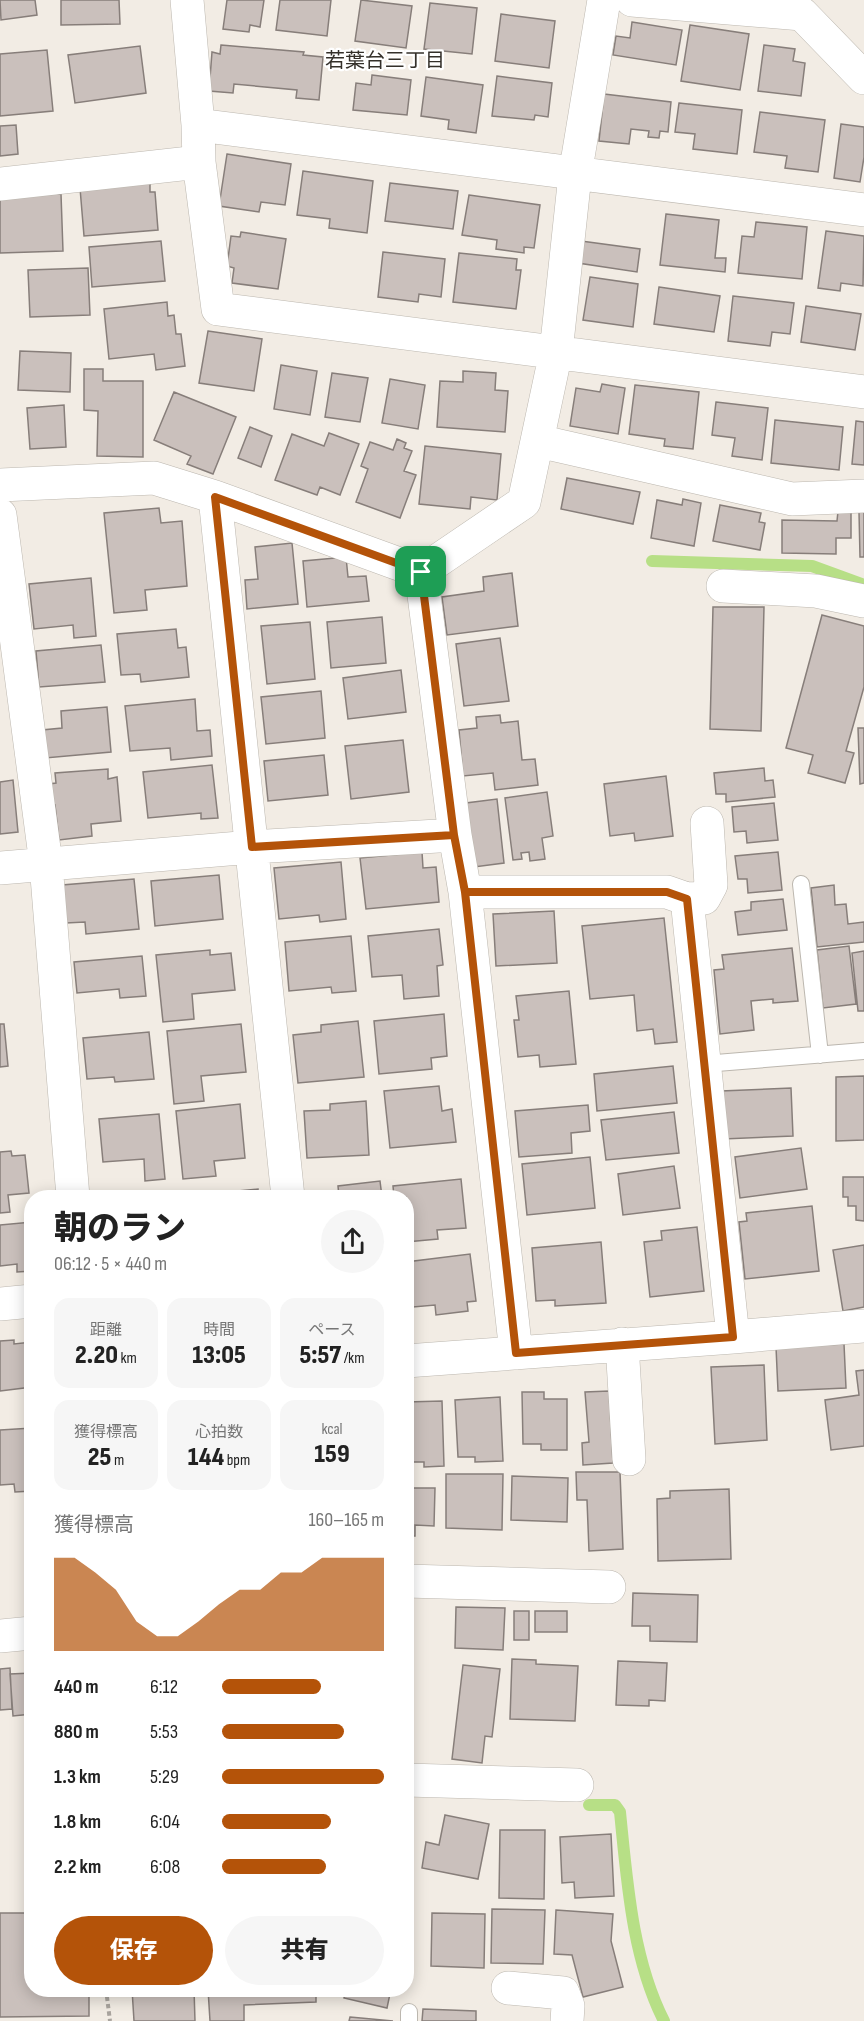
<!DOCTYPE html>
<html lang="ja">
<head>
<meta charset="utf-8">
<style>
  :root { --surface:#fff; --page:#f6f6f6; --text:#222; --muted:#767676; --accent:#b45309 }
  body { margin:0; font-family:"Sofia Sans Condensed","Noto Sans JP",sans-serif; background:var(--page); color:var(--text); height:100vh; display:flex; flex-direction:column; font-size:22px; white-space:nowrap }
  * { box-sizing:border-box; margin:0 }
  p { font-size:20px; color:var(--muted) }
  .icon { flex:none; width:33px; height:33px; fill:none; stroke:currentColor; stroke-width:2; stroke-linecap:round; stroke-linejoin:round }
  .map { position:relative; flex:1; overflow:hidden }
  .drawer { position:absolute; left:24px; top:1190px; width:390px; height:807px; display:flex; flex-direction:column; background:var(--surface); border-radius:24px; box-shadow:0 3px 15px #0003 }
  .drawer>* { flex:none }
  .pin { position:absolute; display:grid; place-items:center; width:51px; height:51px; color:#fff; margin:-26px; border-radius:12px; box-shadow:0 3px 9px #0006 }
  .round { display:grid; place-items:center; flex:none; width:63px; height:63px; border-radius:32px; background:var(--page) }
  .head { display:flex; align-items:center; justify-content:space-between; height:102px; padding:0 30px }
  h1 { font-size:33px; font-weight:800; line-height:45px }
  .stats { display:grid; grid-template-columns:repeat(3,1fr); gap:9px; height:102px; padding:6px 30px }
  .stats div { display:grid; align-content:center; border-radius:15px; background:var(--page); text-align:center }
  .stats b { font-size:26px; font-weight:800 }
  .stats small { font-size:16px; font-weight:400 }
  .stats p { font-size:16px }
  .chart { height:168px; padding:12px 30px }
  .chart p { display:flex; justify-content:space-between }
  .chart svg { width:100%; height:108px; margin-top:6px; fill:var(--accent); opacity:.7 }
  .button { display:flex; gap:12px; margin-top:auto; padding:12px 30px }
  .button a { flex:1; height:69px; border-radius:36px; background:var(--accent); color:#fff; font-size:24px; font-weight:800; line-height:69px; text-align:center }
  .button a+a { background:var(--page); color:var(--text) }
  ul { padding:0 30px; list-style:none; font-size:20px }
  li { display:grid; grid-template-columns:96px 72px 1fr; align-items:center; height:45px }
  li i { height:15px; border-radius:8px; background:var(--accent) }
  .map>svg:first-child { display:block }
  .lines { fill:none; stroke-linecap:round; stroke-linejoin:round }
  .stream { stroke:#b7df86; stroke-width:12 }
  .building { fill:#cac0bc; stroke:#877e7a; stroke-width:1.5 }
  .service-casing { stroke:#bcb7af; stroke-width:18 }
  .minor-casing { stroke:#bcb7af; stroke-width:34 }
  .path { stroke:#a9a49e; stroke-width:4; stroke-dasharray:4.5 3; stroke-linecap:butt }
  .service { stroke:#fff; stroke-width:16 }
  .minor { stroke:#fff; stroke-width:33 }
  .route-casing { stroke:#fff; stroke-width:12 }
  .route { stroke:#b45309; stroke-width:8 }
  .labels { text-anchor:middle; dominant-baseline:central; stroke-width:4.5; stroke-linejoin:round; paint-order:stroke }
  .neighbourhood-label { font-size:20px; fill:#34302a; stroke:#fff }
</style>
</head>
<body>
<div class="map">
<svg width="864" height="2021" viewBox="0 0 864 2021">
  <rect width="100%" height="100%" fill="#f2ece4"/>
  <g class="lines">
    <path class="stream" d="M652,561L812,566L864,585
      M589,1805H615L620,1812C627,1881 632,1958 664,2021"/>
  </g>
  <path class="building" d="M0,0H35L37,15L1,20Z
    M61,0H119L120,24L61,25Z
    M227,0H264L260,27L250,25L249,32L223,29Z
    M280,0H331L327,36L276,30Z
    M361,0L412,6L406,48L355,41Z
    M430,3L477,8L472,54L424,49Z
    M501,14L555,21L549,68L495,61Z
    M632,22L682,30L676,65L613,55L616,36L630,38Z
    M690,25L749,34L740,90L681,81Z
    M221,45L304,52L303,55L323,57L319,100L296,98L297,90L234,84L233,93L209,91L212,52L220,54Z
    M764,45L795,49L793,61L805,63L801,96L758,91Z
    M140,46L146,93L75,103L68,55Z
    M47,50L53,111L0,116V54Z
    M372,75L411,80L407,115L353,110L356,83L371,85Z
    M497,76L552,83L548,117L535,115L534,120L492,116Z
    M426,77L483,85L476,133L448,129L449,120L421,116Z
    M604,94L671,102L668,132L660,131L659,138L648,137L649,131L631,129L629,144L599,141Z
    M679,103L742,110L737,154L693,149L695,134L675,132Z
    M760,112L825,120L818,172L785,168L787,156L754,152Z
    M841,124L864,127V157L860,182L834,178Z
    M16,125L18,154L0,156V126Z
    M227,154L291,164L285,205L261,202L259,212L219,206Z
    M303,171L373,181L367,233L329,228L330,219L297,215Z
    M150,182V192H155L158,230L84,236L80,188Z
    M390,183L458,191L453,229L385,221Z
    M61,194L63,251L0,253V196Z
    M469,195L540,205L534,248L524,247V253L496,249L497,240L462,235Z
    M666,214L719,220L715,258H726L725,272L660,265Z
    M756,222L807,227L802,279L738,273L742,236L754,237Z
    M826,231L864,236L863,286L841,283L840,291L818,288Z
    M241,232L286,239L278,289L232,283L234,268L227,266L231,236L240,237Z
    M161,241L165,281L92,287L89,247Z
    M581,241L640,249L637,272L578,263Z
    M383,252L445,259L441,297L419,294L418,302L378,297Z
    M459,253L517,259L516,270H521L516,309L453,302Z
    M88,268L90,315L30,317L28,270Z
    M590,277L638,284L633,327L583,320Z
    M659,287L720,296L714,332L654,324Z
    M733,296L794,303L790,334L772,332L770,346L728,341Z
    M167,302L168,316L174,315L176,334H181L185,366L156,370L154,354L109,359L104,309Z
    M806,306L861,314L855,350L801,342Z
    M208,331L262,339L254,391L199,383Z
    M20,351L71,353L70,392L18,390Z
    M281,365L317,371L310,415L274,409Z
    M84,369H103V381H143V457L97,456L98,411L84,410Z
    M463,371L496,373L495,390L508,391L505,432L437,427L440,381L463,382Z
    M332,373L368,378L360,422L325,417Z
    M390,379L425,385L418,429L382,423Z
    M602,384L625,388L618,434L570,426L576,388L600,392Z
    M635,385L699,392L693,449L664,446L665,439L629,434Z
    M174,392L236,417L213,474L187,464L191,456L154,440Z
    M716,402L768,408L762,460L732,456L735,438L712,435Z
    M64,405L66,447L30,449L27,408Z
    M775,420L843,427L839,470L771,463Z
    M856,421L864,422V465L852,464Z
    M250,427L272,436L261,467L238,458Z
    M329,433L359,444L340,495L320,487L317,495L275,480L292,434L324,446Z
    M397,439L406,443L404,448L412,451L404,471L416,475L400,518L356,502L368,469L361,466L370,442L393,450Z
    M425,446L501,454L497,500L471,497L470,509L419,504Z
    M567,478L640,492L633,524L561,509Z
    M683,499L701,503L694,546L651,538L657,500L682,505Z
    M720,505L761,513L759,522L765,523L760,550L713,541Z
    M159,508L161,523L182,521L187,586L145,590L147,610L114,613L104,513Z
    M838,511L851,512V538H836V554L782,553V520L837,521Z
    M859,512H864V557H860Z
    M292,543L298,604L247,609L245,580L258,579L255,547Z
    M346,557L348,577L366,576L369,601L307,607L303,561Z
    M512,573L518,626L447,635L442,597L484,591L483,577Z
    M91,578L96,636L74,638L73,625L34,629L29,584Z
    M713,607H764L761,731L710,729Z
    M822,615L864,626V687L846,751L854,753L845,783L808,773L813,755L786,748Z
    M382,617L386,663L331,668L327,622Z
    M310,622L315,679L267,684L261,626Z
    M176,629L178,648L186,647L189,677L141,682L140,674L121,675L117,634Z
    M500,638L509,701L464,706L456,644Z
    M101,645L105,682L39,687L36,651Z
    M401,670L406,712L348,719L343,678Z
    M321,691L325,738L266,744L261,697Z
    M195,699L197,731L210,730L212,756L171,760L170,748L130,751L125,706Z
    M107,707L111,752L45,758L42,730L62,728L61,711Z
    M500,715L501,723L518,721L522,760L535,759L538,785L495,790L493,773L463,776L459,730L477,728L476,717Z
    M858,728H864V783L860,784Z
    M403,740L409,792L351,799L345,746Z
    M324,755L328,795L268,801L264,761Z
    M212,765L218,818L201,819V813L148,818L143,772Z
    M764,768L765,781L773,780L775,797L726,802V794H716L714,773Z
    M108,769V779L117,777L121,821L91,824L92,836L59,840L55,805L51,806L49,784L56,783L55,773Z
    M666,776L673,836L635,841L634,833L610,836L604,784Z
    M13,780L18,832L0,834V782Z
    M547,792L553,836L542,838L545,859L530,861L529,852L521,853L522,859L513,860L505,798Z
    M497,799L504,863L474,867L466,803Z
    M774,803L778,840L747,843L746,831L734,832L732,807Z
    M422,852L423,868L436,867L439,902L366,909L360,858Z
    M778,852L782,890L748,893L747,879H738L735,856Z
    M341,862L346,919L320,922L319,915L279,919L274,868Z
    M219,875L223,919L155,926L151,881Z
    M134,879L139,929L86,934L85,922L66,923L62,885Z
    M834,885L835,905L846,904L848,924L864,922V942L817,947L811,888Z
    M783,899L787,930L738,935L735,912L751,910V902Z
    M554,911L557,963L496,966L493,914Z
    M664,918L677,1042L655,1044L653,1029L637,1031L634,995L590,999L582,926Z
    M439,929L443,965L437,966L439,996L404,999L402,975L372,977L368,936Z
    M351,936L356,991L332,993L331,987L289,991L285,942Z
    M849,946L856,1004L823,1008L817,950Z
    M792,948L798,1001L773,1003V999L751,1001L754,1030L720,1034L714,970L724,969L722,955Z
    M210,950V955L231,953L235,990L192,994L194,1019L163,1022L156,955Z
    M864,951V1011H858L852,953Z
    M142,956L146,996L120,998L119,989L77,993L74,962Z
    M569,991L576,1064L540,1067L539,1055L518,1057L514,1020H519L516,996Z
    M444,1014L447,1056L431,1058L432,1069L379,1074L374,1021Z
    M358,1021L364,1077L298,1083L293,1035L321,1032V1025Z
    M0,1024H4L8,1066L0,1067Z
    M241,1024L246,1072L201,1076L204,1101L174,1104L167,1031Z
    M149,1032L154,1079L115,1082L114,1077L87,1079L83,1038Z
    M673,1066L677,1103L597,1111L594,1074Z
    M864,1076V1140L836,1141V1077Z
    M439,1086L442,1111L452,1109L456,1142L390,1148L384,1091Z
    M791,1088L793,1136L723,1139L721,1091Z
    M366,1101L369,1155L307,1158L304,1111L330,1110V1104Z
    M240,1104L245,1158L214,1161L216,1176L183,1179L176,1111Z
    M588,1105L590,1131L571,1133L572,1153L519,1157L515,1111Z
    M674,1112L679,1153L606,1160L601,1120Z
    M159,1114L165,1179L145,1181L144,1159L103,1162L99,1119Z
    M801,1148L807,1189L740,1198L735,1157Z
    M11,1151L12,1156L25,1155L29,1193L8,1195L10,1212L0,1213V1152Z
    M590,1157L595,1208L527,1215L522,1164Z
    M674,1166L680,1208L623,1215L618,1174Z
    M843,1177H864V1221L856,1220V1206H848V1197H843Z
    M461,1179L466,1228L437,1230L438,1239L406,1242V1197H394L393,1186Z
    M380,1181L382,1197H339L338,1186Z
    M258,1189V1197H185V1196Z
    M812,1206L819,1271L745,1279L739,1222L747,1221L746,1213Z
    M32,1222V1271L17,1272V1264L0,1266V1225Z
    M697,1227L704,1291L650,1297L644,1242L662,1240L661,1231Z
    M601,1242L606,1303L555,1306V1300L536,1301L532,1248Z
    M864,1245V1307L843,1311L833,1250Z
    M470,1254L476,1301L467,1302L468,1311L436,1315L435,1305L413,1307L411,1289L406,1290V1262Z
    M14,1340V1344L32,1342V1387L0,1391V1341Z
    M844,1344L846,1388L778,1391L776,1347Z
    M764,1365L767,1440L715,1444L711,1367Z
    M864,1370V1446L831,1450L825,1400L859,1395L856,1371Z
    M609,1391L613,1463L583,1465L582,1443L589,1442L585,1392Z
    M522,1392H544V1399H567V1450H541V1444H523Z
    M500,1397L503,1461L475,1462V1457H458L455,1400Z
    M442,1401L444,1466L424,1467V1462H407L406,1402Z
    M32,1428V1491L15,1492L14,1484L0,1485V1430Z
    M576,1472H620L623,1549L589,1551L587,1500H577Z
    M446,1474H503L502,1530L446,1528Z
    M512,1476L568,1478L567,1522L511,1520Z
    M406,1488H435L434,1526L415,1525V1536H406Z
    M729,1489L731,1559L658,1561L657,1499L670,1498V1491Z
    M633,1593L698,1595L697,1642L650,1641V1626H632Z
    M456,1607L505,1608L503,1650L455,1648Z
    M514,1611H529V1640H514Z
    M535,1611H567V1632H535Z
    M512,1659L536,1660V1664L578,1666L575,1721L510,1719Z
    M618,1661L667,1663L665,1701L649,1700V1706L616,1705Z
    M463,1665L500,1669L492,1737L485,1736L482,1763L452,1759Z
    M10,1668L12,1709L0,1710V1669Z
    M32,1673V1714L13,1716L10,1674Z
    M406,1674H412L410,1708H406Z
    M445,1815L489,1824L478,1879L422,1868L426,1842L439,1845Z
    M500,1830H545L544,1899L499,1898Z
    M611,1834L614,1896L575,1898L574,1882L562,1883L560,1837Z
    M492,1909L545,1910L543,1964L491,1963Z
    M556,1910L613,1914L611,1941L623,1987L583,1997L572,1955L554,1954Z
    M0,1913H32V1989H89V2016L0,2017Z
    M432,1913L485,1914L484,1968L431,1966Z
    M132,1989H194L195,2021H134Z
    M208,1989H316V2002L244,2005V2021H210Z
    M346,1989H391L387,2008L344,1998Z
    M423,2009L476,2011V2021H422Z
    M350,2017L393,2021H349Z"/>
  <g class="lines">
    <defs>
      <path id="service" d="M801,884L820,1055
        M704,1064L864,1051
        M409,2021V2012"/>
      <path id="minor" d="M187,0L198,125L199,162L218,309L864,392
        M632,0L802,14L864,78
        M198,125L864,210
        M0,184L199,162
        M538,441L792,499L864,496
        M0,485L154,478L215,497L421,572L455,835L465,892L516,1353
        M215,497L288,1197
        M0,515L46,864L73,1197
        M421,572L524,502L556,352L575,175L604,0
        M723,586L816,591L864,601
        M0,868L252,847L455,835
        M465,892H667L687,899L733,1337
        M687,899L704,898L711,885L707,823
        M0,1304L32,1301
        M622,1344L629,1459
        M406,1361L733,1337L864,1326
        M406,1581L609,1587
        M0,1636L32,1633
        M406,1780L577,1785
        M508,1988L563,1993L568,2006L567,2021"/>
    </defs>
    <use href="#service" class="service-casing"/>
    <use href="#minor" class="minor-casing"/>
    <path class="path" d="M106,1989L110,2021"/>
    <use href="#service" class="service"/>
    <use href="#minor" class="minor"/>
  </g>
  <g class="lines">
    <defs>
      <path id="route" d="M421,572L215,497L252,847L454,835L465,892L516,1353L733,1337L687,899L667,892H465L454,835L421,572"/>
    </defs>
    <use href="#route" class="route-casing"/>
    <use href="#route" class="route"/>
  </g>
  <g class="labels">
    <g class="neighbourhood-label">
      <text x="385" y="61">若葉台三丁目</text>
    </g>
  </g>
</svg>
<div class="pin" style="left:421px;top:572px;background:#1e9e55"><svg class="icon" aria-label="arrive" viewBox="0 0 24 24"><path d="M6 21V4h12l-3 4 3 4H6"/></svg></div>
<section class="drawer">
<div class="head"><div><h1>朝のラン</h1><p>06:12 · 5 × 440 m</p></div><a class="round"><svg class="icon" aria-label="share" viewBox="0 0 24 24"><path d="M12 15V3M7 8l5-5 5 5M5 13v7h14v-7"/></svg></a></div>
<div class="stats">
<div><p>距離</p><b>2.20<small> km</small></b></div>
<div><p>時間</p><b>13:05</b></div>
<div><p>ペース</p><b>5:57<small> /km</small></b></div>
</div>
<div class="stats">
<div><p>獲得標高</p><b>25<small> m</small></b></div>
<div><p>心拍数</p><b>144<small> bpm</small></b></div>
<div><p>kcal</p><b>159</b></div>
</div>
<div class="chart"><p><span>獲得標高</span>160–165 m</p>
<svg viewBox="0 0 160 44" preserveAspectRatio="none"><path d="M0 44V6L10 6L20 12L30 19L40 32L50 38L60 38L70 32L80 25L90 19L100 19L110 12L120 12L130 6L140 6L150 6L160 6V44z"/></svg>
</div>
<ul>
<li><b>440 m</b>6:12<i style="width:61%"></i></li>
<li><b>880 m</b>5:53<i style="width:75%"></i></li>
<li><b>1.3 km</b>5:29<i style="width:100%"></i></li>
<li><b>1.8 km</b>6:04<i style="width:67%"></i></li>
<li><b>2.2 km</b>6:08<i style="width:64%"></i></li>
</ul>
<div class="button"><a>保存</a><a>共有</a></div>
</section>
</div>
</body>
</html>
